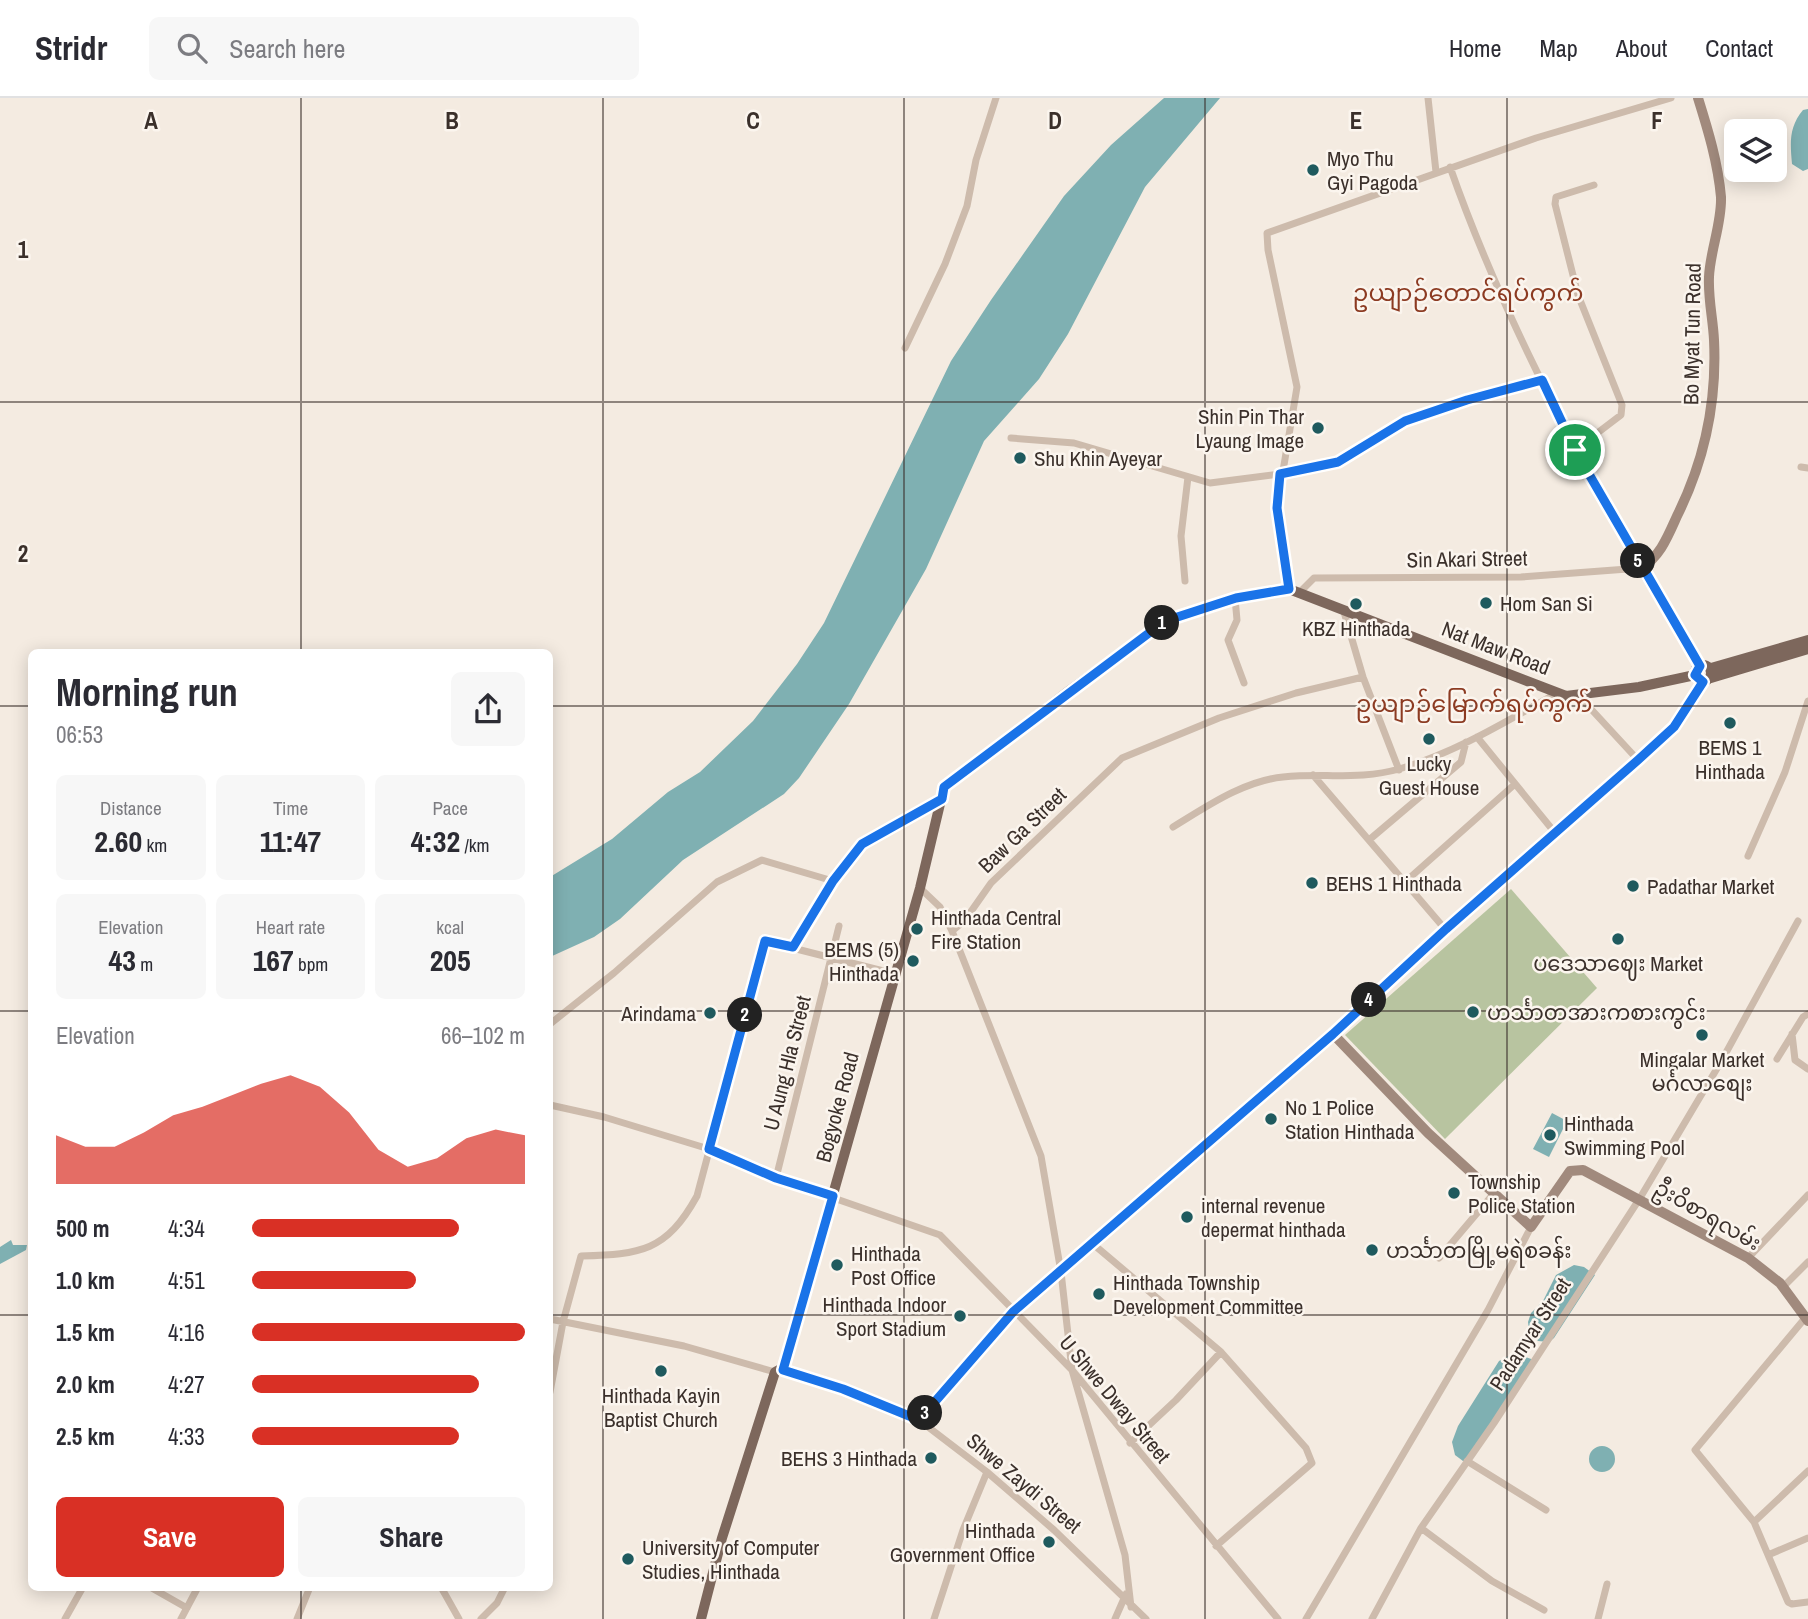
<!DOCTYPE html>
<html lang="en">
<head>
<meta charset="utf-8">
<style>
  :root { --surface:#fff; --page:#f7f7f7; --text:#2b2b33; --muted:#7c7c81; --line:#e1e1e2; --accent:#d93025 }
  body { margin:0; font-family:"Archivo Narrow","Noto Sans Myanmar",sans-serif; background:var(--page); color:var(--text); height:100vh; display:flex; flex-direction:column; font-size:26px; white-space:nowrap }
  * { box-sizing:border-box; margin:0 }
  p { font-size:23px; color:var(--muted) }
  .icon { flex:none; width:38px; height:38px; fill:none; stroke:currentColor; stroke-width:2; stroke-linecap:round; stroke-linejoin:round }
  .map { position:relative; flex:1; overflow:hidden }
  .side { position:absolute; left:28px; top:551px; width:525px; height:942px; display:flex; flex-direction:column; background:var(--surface); border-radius:10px; box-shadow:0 4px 18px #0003 }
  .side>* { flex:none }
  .fabs { position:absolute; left:1724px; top:21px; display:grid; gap:14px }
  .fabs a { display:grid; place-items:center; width:63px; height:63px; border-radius:10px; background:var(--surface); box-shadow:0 4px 18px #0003; font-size:35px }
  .pin { position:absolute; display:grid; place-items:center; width:60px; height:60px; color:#fff; margin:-30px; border:4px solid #fff; border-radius:50%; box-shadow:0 2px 7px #0007 }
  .km { position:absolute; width:35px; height:35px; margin:-18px; border-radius:50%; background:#222; color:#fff; font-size:19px; line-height:35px; text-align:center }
  .round { display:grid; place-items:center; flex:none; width:74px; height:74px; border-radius:10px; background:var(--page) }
  .headline { display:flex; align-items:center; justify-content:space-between; height:119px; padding:0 28px }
  h1 { font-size:38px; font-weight:800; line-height:52px }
  .figures { display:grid; grid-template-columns:repeat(3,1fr); gap:10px; height:119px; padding:7px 28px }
  .figures div { display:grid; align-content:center; border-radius:10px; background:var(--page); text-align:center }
  .figures b { font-size:30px; font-weight:800 }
  .figures small { font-size:19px; font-weight:400 }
  .figures p { font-size:19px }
  .chart { height:196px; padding:14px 28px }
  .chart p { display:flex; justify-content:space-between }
  .chart svg { width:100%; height:126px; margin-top:7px; fill:var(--accent); opacity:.7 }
  .primary-button { display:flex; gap:14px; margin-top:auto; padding:14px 28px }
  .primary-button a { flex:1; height:80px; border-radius:10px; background:var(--accent); color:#fff; font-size:28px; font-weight:800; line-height:80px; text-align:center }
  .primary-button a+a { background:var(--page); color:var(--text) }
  ul { padding:0 28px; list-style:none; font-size:23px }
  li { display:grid; grid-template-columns:112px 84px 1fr; align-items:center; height:52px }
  li i { height:18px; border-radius:9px; background:var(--accent) }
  header { display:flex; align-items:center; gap:42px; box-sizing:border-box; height:98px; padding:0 35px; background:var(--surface); border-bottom:2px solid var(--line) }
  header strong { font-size:33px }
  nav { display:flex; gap:38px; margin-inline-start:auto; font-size:24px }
  .search { width:490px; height:63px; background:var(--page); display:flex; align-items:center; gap:18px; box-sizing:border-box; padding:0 24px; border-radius:10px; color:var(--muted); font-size:26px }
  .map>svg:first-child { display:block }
  .green { fill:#b8c4a0 }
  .water { fill:#7fb0b2 }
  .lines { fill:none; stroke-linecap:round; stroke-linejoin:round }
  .street { stroke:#cdbbac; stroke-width:7 }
  .secondary { stroke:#a18a7d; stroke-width:10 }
  .primary { stroke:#7d675c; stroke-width:10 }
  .route-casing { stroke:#fff; stroke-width:14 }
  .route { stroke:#1a73e8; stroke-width:9 }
  .grid { fill:none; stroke:#3b302b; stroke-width:2; stroke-opacity:0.55 }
  .poi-dot { fill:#1f5a5e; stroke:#fbf5ee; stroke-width:2.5 }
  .labels { text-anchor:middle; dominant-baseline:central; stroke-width:5; stroke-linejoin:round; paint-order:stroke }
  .poi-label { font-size:21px; fill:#3b302b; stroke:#fbf5ee; text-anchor:start }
  .street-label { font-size:21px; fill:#3b302b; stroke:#fbf5ee }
  .quarter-label { font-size:24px; fill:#8c3b22; stroke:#fbf5ee }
  .grid-label { font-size:23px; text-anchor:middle; font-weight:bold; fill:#3b302b; stroke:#fbf5ee; stroke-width:5; stroke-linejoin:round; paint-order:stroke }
</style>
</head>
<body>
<header>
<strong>Stridr</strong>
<div class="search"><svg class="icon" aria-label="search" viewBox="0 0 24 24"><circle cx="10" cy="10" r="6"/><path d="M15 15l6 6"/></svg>Search here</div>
<nav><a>Home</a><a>Map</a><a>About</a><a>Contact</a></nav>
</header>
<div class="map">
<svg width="1808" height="1521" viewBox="0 0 1808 1521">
  <rect width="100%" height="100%" fill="#f4ebe1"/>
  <path class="green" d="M1511,791L1597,890L1445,1041L1345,937Z"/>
  <path class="water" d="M1164,0H1220L1145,89L1068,236L1039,281L984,343L926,471L849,606L799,680L784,696L683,762L620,821L594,839L550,859V779L612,741L668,694L700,674L753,623L797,566L824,525L951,263L991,202L1064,98L1111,47Z
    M1808,11V71L1803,73L1792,66C1790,44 1789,29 1803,12Z
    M1552,1015L1567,1023L1549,1059L1533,1051Z
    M11,1142L13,1147H27L26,1152L0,1166V1149Z
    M1574,1167L1584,1169L1595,1177L1554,1240L1549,1244L1538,1243L1529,1232L1528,1224L1531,1215L1543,1203L1556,1177Z
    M1514,1255L1537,1263L1471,1362L1463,1363L1455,1357L1452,1344L1458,1328L1499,1263Z
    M1589 1361a13 13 0 1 1 26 0a13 13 0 1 1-26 0Z"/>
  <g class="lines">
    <path class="street" d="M1428,0L1436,74
      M905,250L945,166L967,108L976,62L996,0
      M1011,340L1074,345L1210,385L1280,376L1338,364L1405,323L1467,302L1542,282
      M1575,352L1621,317L1622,307L1578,197L1555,106L1556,99L1594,87
      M1801,369L1808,370
      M1185,483L1181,438L1188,379
      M1289,491L1277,409L1297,289L1268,152L1267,135L1536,40L1671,0
      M1299,495L1314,480L1521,479L1641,470C1569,341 1499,209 1450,69
      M1235,500L1237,522L1228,542L1244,585
      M1344,514L1363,579L1399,672
      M1579,598L1638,662
      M1477,639L1556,736
      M1313,677L1445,831
      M1173,729C1206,709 1243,683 1283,679C1322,675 1361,682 1399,671C1455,655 1507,623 1557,595
      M1369,742L1461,664L1466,644
      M1748,758L1785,674L1808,603
      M1405,784L1515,686
      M920,790L940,809L952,833L1041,1058L1061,1174L1072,1272L1125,1457L1131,1509
      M952,833L965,822L991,785L1122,660L1219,620L1296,595L1363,579
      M794,849L833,783L862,746L942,701
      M550,926L614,875L717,784L762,762L833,783
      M1792,936L1795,962L1808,971
      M1777,961L1803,919L1808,916
      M550,1007L604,1019L709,1051L776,1080L940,1137L1072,1272L1278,1521
      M776,1080L839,828
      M1093,1146L1221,1254L1176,1302L1130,1345
      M1439,1160L1495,1094
      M1748,1160L1808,1097
      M1783,1189L1808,1164
      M1806,1219L1695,1352L1754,1424L1788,1504L1792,1506L1808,1504
      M550,1221L684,1248L775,1274
      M783,1272L843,1291L919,1322L987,1374L1054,1432L1146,1521
      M550,1294L563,1224L581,1158C641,1156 666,1154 697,1098L765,843L895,876
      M1467,1363L1546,1412
      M1754,1424L1808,1373
      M1421,1430L1492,1483L1544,1512
      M1216,1448L1312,1365L1306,1350L1221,1254
      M1768,1457L1808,1440
      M150,1489L187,1510
      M441,1489L459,1521
      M65,1521L83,1489
      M181,1521L198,1489
      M297,1521L310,1489
      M481,1521L497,1505L505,1489
      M934,1521L963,1432L987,1374
      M1115,1521L1126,1496
      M1306,1521L1488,1212L1531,1129
      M1372,1521L1421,1430L1494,1325L1640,1100L1722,962L1798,823
      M1598,1521L1607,1486"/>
    <path class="secondary" d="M1698,0C1708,32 1718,65 1721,99C1722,125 1710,153 1709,179C1708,201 1713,221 1714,242C1717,304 1704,364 1677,418C1668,438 1660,459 1641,470L1700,568
      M1333,936L1428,1035L1531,1129L1570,1073L1583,1072L1748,1160L1780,1185L1808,1223
      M919,1322L1013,1214L1333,936L1445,831L1638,662L1674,629L1703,584"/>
    <path class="primary" d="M1695 575a8 8 0 1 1 16 0a8 8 0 1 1-16 0Z
      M1711,570L1808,542
      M1711,580L1808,551
      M701,1521L722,1440L775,1274L784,1269L920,790L944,689L1070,592L1165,523L1235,500L1289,491L1566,598L1639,589L1695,577"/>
  </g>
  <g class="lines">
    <defs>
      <path id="route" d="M1542,282L1575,352L1700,568L1695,577L1703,584L1674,629L1638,662L1446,831L1333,936L1013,1214L919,1322L843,1291L783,1272L833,1098L776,1080L709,1051L765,843L793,849L833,783L862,746L942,701L944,689L1165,523L1236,500L1289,491L1277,410L1280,376L1338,364L1405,323L1467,302Z"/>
    </defs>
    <use href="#route" class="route-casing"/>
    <use href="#route" class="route"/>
  </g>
  <path class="grid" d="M301,0V555M603,0V1521M904,0V1521M1205,0V1521M1507,0V1521M0,304H1808M0,608H32M550,608H1808M0,913H32M550,913H1808M0,1217H32M550,1217H1808M301,1489V1521"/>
  <g class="poi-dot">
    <circle cx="1313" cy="72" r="7"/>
    <circle cx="1318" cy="330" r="7"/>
    <circle cx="1020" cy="360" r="7"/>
    <circle cx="1486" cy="505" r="7"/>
    <circle cx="1356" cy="506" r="7"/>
    <circle cx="1730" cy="625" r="7"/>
    <circle cx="1429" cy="641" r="7"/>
    <circle cx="1312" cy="785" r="7"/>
    <circle cx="1633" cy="788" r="7"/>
    <circle cx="917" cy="831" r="7"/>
    <circle cx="1618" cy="841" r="7"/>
    <circle cx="913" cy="863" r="7"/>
    <circle cx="1473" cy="914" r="7"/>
    <circle cx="710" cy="915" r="7"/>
    <circle cx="1702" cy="937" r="7"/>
    <circle cx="1271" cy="1021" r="7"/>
    <circle cx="1550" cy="1037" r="7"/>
    <circle cx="1454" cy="1095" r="7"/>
    <circle cx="1187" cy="1119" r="7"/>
    <circle cx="1372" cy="1152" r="7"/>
    <circle cx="837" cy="1167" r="7"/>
    <circle cx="1099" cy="1196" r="7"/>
    <circle cx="960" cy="1218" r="7"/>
    <circle cx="661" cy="1273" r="7"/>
    <circle cx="931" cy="1360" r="7"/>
    <circle cx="1049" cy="1444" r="7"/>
    <circle cx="628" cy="1461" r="7"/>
  </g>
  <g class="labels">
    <g class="poi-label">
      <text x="1327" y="60">Myo Thu<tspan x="1327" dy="24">Gyi Pagoda</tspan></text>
      <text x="1304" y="318" text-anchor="end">Shin Pin Thar<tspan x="1304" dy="24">Lyaung Image</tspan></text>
      <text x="1034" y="360">Shu Khin Ayeyar</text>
      <text x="1500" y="505">Hom San Si</text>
      <text x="1356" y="530" text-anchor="middle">KBZ Hinthada</text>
      <text x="1730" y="649" text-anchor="middle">BEMS 1<tspan x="1730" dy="24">Hinthada</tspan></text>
      <text x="1429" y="665" text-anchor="middle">Lucky<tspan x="1429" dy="24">Guest House</tspan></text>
      <text x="1326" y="785">BEHS 1 Hinthada</text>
      <text x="1647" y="788">Padathar Market</text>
      <text x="931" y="819">Hinthada Central<tspan x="931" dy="24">Fire Station</tspan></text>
      <text x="899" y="851" text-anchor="end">BEMS (5)<tspan x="899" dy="24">Hinthada</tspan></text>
      <text x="1618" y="865" text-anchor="middle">ပဒေသာဈေး Market</text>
      <text x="1487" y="914">ဟင်္သာတအားကစားကွင်း</text>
      <text x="696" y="915" text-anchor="end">Arindama</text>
      <text x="1702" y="961" text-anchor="middle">Mingalar Market<tspan x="1702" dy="24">မင်္ဂလာစျေး</tspan></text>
      <text x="1285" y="1009">No 1 Police<tspan x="1285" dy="24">Station Hinthada</tspan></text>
      <text x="1564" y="1025">Hinthada<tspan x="1564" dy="24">Swimming Pool</tspan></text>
      <text x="1468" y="1083">Township<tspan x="1468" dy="24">Police Station</tspan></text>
      <text x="1201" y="1107">internal revenue<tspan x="1201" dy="24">depermat hinthada</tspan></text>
      <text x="1386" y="1152">ဟင်္သာတမြို့မရဲစခန်း</text>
      <text x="851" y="1155">Hinthada<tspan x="851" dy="24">Post Office</tspan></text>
      <text x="1113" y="1184">Hinthada Township<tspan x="1113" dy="24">Development Committee</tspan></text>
      <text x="946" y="1206" text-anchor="end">Hinthada Indoor<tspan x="946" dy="24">Sport Stadium</tspan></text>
      <text x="661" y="1297" text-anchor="middle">Hinthada Kayin<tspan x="661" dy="24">Baptist Church</tspan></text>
      <text x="917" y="1360" text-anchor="end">BEHS 3 Hinthada</text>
      <text x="1035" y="1432" text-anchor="end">Hinthada<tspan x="1035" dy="24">Government Office</tspan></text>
      <text x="642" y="1449">University of Computer<tspan x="642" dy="24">Studies, Hinthada</tspan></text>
    </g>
    <g class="street-label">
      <text transform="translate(1692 236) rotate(-89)">Bo Myat Tun Road</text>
      <text transform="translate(1467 461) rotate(-1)">Sin Akari Street</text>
      <text transform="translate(1496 550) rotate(21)">Nat Maw Road</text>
      <text transform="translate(1022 732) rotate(-44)">Baw Ga Street</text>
      <text transform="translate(787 965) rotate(-76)">U Aung Hla Street</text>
      <text transform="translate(837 1009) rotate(-75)">Bogyoke Road</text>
      <text transform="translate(1708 1117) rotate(30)">ဦးဝိစာရလမ်း</text>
      <text transform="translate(1530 1236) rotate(-57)">Padamyar Street</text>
      <text transform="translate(1115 1301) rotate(50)">U Shwe Dway Street</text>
      <text transform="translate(1024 1385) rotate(40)">Shwe Zaydi Street</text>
    </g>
    <g class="quarter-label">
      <text x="1468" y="194">ဥယျာဉ်တောင်ရပ်ကွက်</text>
      <text x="1474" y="605">ဥယျာဉ်မြောက်ရပ်ကွက်</text>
    </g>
  </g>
  <g class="grid-label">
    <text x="151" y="31">A</text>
    <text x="452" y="31">B</text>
    <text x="753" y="31">C</text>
    <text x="1055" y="31">D</text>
    <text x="1356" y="31">E</text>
    <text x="1657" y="31">F</text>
    <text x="23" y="160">1</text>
    <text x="23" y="464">2</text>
  </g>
</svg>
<div class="fabs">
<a><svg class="icon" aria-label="layers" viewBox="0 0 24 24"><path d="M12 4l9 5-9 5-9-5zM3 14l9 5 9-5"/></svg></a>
</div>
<div class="pin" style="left:1575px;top:352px;background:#1e9e55"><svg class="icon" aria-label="arrive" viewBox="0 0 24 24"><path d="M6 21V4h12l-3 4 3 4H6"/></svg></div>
<b class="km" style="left:1162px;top:525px">1</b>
<b class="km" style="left:745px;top:917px">2</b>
<b class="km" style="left:925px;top:1315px">3</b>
<b class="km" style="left:1369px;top:902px">4</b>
<b class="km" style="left:1638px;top:463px">5</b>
<section class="side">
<div class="headline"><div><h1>Morning run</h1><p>06:53</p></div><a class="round"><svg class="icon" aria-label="share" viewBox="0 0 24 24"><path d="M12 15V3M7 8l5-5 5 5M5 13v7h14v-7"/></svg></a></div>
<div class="figures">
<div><p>Distance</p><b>2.60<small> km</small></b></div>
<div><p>Time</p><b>11:47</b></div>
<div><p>Pace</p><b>4:32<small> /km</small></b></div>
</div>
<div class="figures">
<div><p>Elevation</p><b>43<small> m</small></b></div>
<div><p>Heart rate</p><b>167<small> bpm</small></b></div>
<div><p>kcal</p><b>205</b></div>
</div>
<div class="chart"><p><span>Elevation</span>66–102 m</p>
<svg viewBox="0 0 160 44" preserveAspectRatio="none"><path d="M0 44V27L10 31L20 31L30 26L40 20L50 17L60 13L70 9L80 6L90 10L100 19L110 32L120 38L130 35L140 28L150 25L160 27V44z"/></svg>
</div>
<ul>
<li><b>500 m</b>4:34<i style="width:76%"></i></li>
<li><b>1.0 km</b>4:51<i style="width:60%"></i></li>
<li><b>1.5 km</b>4:16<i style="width:100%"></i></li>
<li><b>2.0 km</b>4:27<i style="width:83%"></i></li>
<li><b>2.5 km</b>4:33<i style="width:76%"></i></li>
</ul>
<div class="primary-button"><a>Save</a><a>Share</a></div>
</section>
</div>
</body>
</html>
